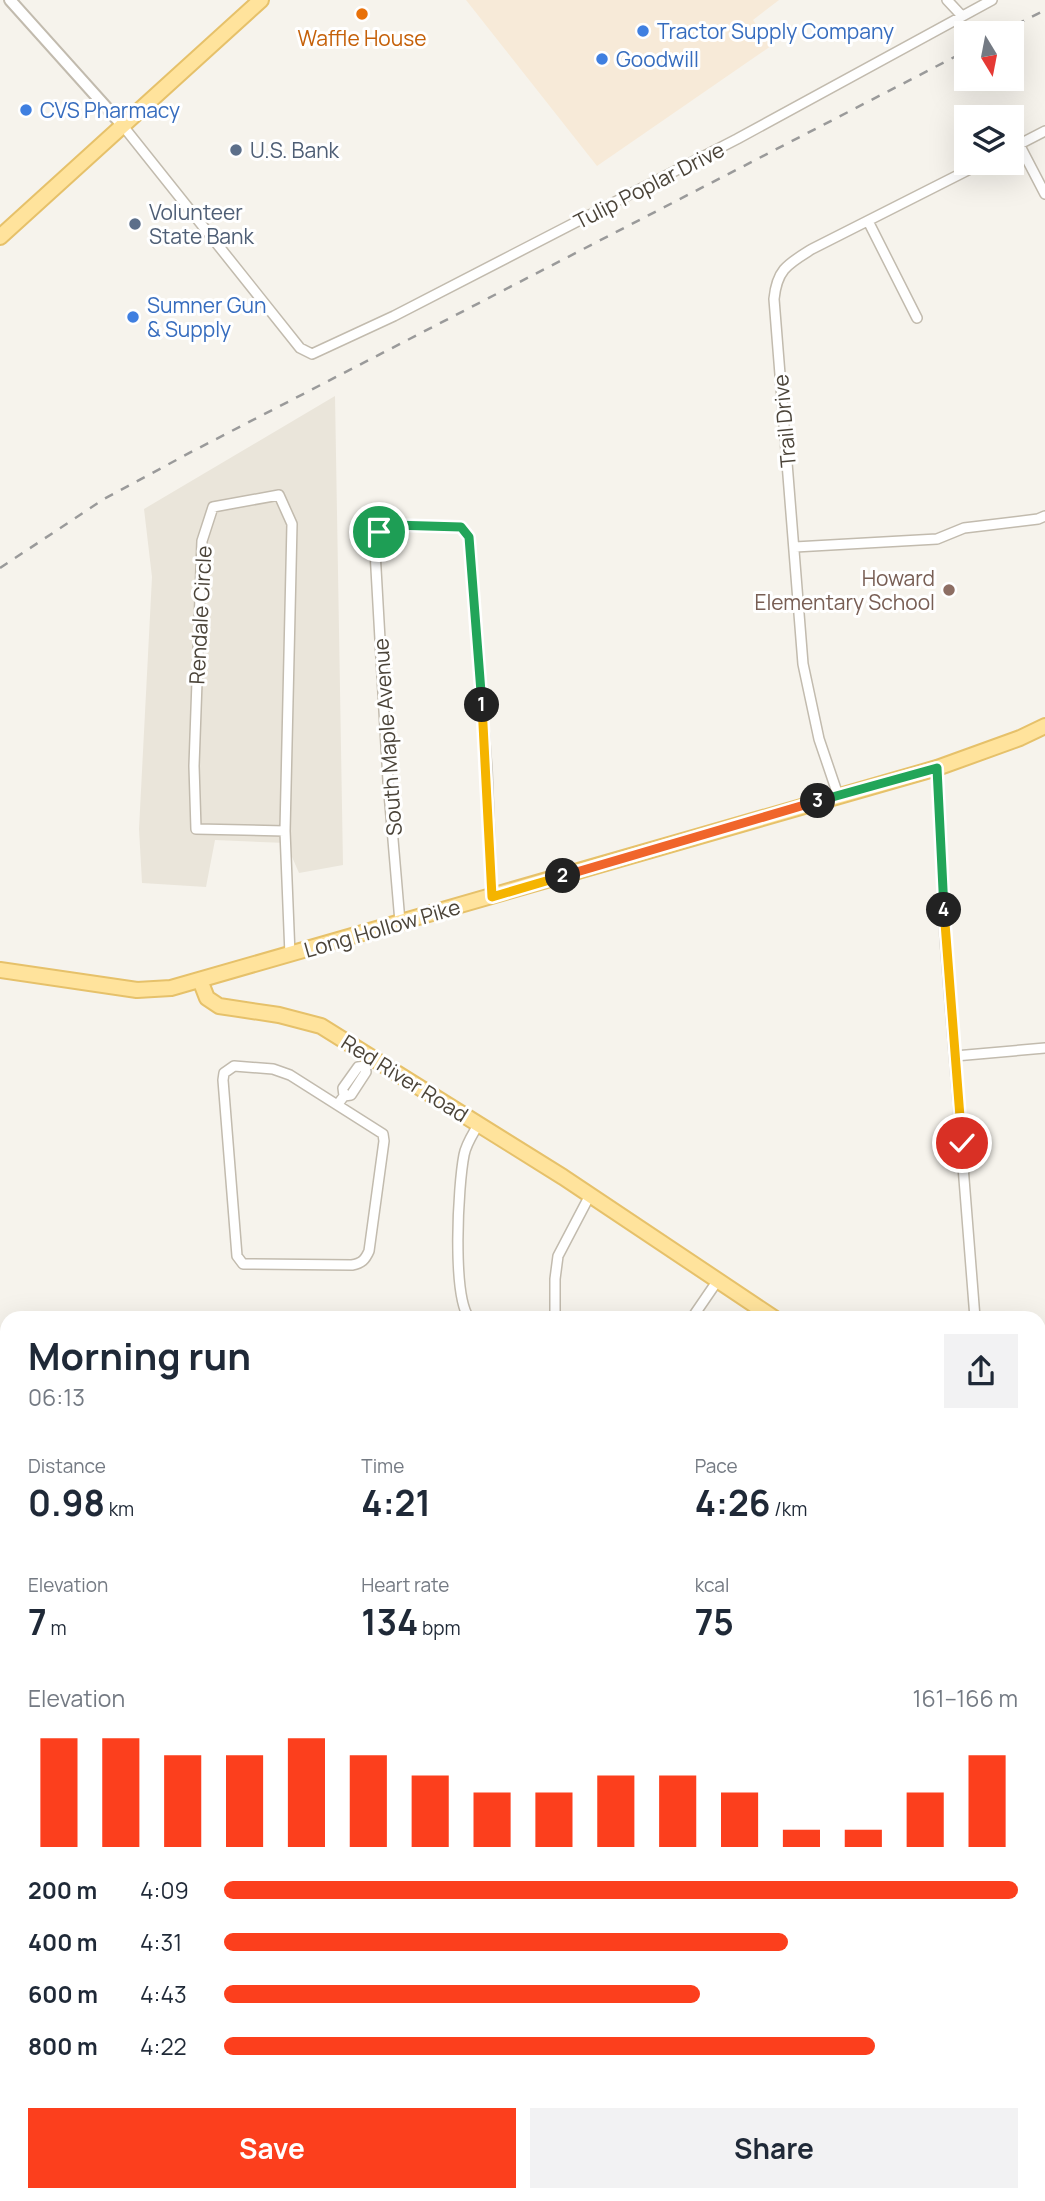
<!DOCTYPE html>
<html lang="en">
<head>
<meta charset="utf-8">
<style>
  :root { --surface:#fff; --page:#f2f2f3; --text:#1f2937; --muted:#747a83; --accent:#fc3f1d }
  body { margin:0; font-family:Manrope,sans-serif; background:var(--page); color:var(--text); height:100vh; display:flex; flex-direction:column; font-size:26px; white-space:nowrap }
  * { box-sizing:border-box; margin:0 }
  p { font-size:23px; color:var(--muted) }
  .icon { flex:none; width:38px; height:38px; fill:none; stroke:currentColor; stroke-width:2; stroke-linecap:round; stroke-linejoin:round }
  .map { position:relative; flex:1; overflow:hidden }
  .side { position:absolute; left:0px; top:1311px; width:1046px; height:891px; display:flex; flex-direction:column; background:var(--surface); border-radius:21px 21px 0 0; box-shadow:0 7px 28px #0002 }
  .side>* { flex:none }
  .needle { width:46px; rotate:170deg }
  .controls { position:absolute; left:954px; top:21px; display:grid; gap:14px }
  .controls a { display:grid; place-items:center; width:70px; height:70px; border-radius:0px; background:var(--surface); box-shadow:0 7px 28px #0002; font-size:35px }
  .pin { position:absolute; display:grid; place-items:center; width:60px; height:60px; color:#fff; margin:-30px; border:4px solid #fff; border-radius:50%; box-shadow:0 2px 7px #0007 }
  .km { position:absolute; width:35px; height:35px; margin:-18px; border-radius:50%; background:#222; color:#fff; font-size:19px; line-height:35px; text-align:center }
  .round { display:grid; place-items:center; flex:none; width:74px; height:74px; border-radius:0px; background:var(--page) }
  .summary { display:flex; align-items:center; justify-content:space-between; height:119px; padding:0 28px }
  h1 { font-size:38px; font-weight:700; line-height:52px }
  .stats { display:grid; grid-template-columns:repeat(3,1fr); gap:10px; height:119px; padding:7px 28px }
  .stats div { display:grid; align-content:center }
  .stats b { font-size:35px; font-weight:700 }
  .stats small { font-size:19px; font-weight:400 }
  .stats p { font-size:19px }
  .chart { height:196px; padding:14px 28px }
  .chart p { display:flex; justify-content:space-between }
  .chart svg { width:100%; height:126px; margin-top:7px; stroke:var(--accent); stroke-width:6 }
  .cta { display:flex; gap:14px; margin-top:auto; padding:14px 28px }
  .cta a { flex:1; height:80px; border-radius:0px; background:var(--accent); color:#fff; font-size:28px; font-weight:700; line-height:80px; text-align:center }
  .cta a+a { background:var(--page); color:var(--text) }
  ul { padding:0 28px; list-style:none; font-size:23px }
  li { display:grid; grid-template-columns:112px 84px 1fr; align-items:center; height:52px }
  li i { height:18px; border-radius:9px; background:var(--accent) }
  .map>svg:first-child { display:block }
  .residential { fill:#eae5da }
  .commercial { fill:#f7ead8 }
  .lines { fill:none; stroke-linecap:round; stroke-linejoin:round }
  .minor-casing { stroke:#c2bbae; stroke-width:12 }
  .tertiary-casing { stroke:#c2bbae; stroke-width:14 }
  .primary-casing { stroke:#e6c16a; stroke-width:18 }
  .minor { stroke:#fff; stroke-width:9 }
  .tertiary { stroke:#fff; stroke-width:10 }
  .primary { stroke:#ffe39c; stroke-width:14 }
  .rail { stroke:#9a9a9a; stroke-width:2.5; stroke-dasharray:9 9; stroke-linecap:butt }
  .split-1-casing { stroke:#fff; stroke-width:14 }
  .split-2-casing { stroke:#fff; stroke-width:14 }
  .split-3-casing { stroke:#fff; stroke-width:14 }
  .split-4-casing { stroke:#fff; stroke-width:14 }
  .split-5-casing { stroke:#fff; stroke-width:14 }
  .split-1 { stroke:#22a559; stroke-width:9 }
  .split-2 { stroke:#f5b400; stroke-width:9 }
  .split-3 { stroke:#f0652b; stroke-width:9 }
  .split-4 { stroke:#22a559; stroke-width:9 }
  .split-5 { stroke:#f5b400; stroke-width:9 }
  .food-dot { fill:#e8710a; stroke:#fff; stroke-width:2.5 }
  .shop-dot { fill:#3f7fe0; stroke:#fff; stroke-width:2.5 }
  .service-dot { fill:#5c6f8a; stroke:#fff; stroke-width:2.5 }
  .education-dot { fill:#8d6e63; stroke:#fff; stroke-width:2.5 }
  .labels { text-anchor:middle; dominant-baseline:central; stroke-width:6; stroke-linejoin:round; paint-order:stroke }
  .shop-label { font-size:21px; fill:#366cbe; stroke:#fff; text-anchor:start }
  .food-label { font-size:21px; fill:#c56008; stroke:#fff }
  .service-label { font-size:21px; fill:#4e5e75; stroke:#fff; text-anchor:start }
  .street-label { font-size:21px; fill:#4b4439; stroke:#fff }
  .education-label { font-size:21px; fill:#785e54; stroke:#fff; text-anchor:end }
</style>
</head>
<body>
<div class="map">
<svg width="1045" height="2201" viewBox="0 0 1045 2201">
  <rect width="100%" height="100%" fill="#f6f3ec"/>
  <path class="residential" d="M335,396L343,865L299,873L286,843L215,840L206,887L142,883L139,829L152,577L144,509Z"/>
  <path class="commercial" d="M466,0H779L753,20L771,46L597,166Z"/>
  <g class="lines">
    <defs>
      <path id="minor" d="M947,0L962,16
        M123,126L300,348L312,354L394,316L737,139L992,0
        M1019,144L1045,194
        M1012,148L1045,131
        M868,221L917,318
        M279,495L292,524L285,831L196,829L194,766L202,541L213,507Z
        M795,547L937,539L964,528L1038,519L1045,516
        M937,768L945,938L975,1318
        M838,795L819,739L803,664L774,299C777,269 788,264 812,249L982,163
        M285,831L290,955
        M400,922L388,781L375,551L379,532L393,525L461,527L469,537L487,770L492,897
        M955,1056L1045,1048
        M234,1066L273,1069L290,1075L383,1134L384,1141L369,1251C365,1260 362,1263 352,1265L243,1264L237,1256L223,1080L224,1073Z
        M344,1096L343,1088L358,1067L365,1066
        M338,1104L344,1096L351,1095L366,1072L365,1066L371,1056
        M469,1318C452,1294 458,1186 464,1155C466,1144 473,1134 478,1125
        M555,1318V1279L558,1256L590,1195
        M692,1318L718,1280
        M0,1708L7,1707
        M1040,1830H1045
        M0,1864L7,1863
        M1040,2053L1045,2056
        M0,2069H7
        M0,2134L7,2133
        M0,2148L2,2201
        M1040,2193H1045
        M263,2194V2201
        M842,2201L1006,2194"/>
      <path id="tertiary" d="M10,0L123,126
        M1040,1504L1045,1503
        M0,1513H7"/>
      <path id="primary" d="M0,237L261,0
        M0,970L137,990L171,988L937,768L1020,738L1045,726
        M200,980L207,998L219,1006L279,1015L321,1026L563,1177L774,1318
        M1040,1483L1045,1486"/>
    </defs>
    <use href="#minor" class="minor-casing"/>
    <use href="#tertiary" class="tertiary-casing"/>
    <use href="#primary" class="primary-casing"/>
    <use href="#minor" class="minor"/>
    <use href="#tertiary" class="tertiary"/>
    <use href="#primary" class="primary"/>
    <path class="rail" d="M1000,33L1045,10
      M0,568L104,499L193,451L966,51"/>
  </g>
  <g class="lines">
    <defs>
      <path id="split-1" d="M379,532L393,525L461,527L469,537L482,705"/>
      <path id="split-2" d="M482,705L492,897L563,876"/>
      <path id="split-3" d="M563,876L818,801"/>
      <path id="split-4" d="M818,801L937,768L944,910"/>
      <path id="split-5" d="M944,910L962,1143"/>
    </defs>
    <use href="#split-1" class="split-1-casing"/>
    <use href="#split-2" class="split-2-casing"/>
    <use href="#split-3" class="split-3-casing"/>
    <use href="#split-4" class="split-4-casing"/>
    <use href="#split-5" class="split-5-casing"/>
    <use href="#split-1" class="split-1"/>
    <use href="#split-2" class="split-2"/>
    <use href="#split-3" class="split-3"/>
    <use href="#split-4" class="split-4"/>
    <use href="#split-5" class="split-5"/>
  </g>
  <circle class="food-dot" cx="362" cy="14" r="7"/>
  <g class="shop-dot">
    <circle cx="643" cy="31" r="7"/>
    <circle cx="602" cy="59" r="7"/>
    <circle cx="26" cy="110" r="7"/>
    <circle cx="133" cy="317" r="7"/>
  </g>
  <g class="service-dot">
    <circle cx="236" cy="150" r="7"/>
    <circle cx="135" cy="224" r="7"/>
  </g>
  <circle class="education-dot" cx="949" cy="590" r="7"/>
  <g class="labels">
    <g class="shop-label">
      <text x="657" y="31">Tractor Supply Company</text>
      <text x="616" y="59">Goodwill</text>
      <text x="40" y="110">CVS Pharmacy</text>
      <text x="147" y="305">Sumner Gun<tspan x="147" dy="24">&amp; Supply</tspan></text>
    </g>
    <g class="food-label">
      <text x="362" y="38">Waffle House</text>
    </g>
    <g class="service-label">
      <text x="250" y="150">U.S. Bank</text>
      <text x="149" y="212">Volunteer<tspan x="149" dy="24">State Bank</tspan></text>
    </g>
    <g class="street-label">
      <text transform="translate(649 185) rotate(-27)">Tulip Poplar Drive</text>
      <text transform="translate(784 421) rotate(-95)">Trail Drive</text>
      <text transform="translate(200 615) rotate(-87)">Rendale Circle</text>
      <text transform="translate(387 737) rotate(-94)">South Maple Avenue</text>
      <text transform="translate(382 928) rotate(-16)">Long Hollow Pike</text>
      <text transform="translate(405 1078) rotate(32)">Red River Road</text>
    </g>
    <g class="education-label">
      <text x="935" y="578">Howard<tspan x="935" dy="24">Elementary School</tspan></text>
    </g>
  </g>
</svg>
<div class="controls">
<a><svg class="needle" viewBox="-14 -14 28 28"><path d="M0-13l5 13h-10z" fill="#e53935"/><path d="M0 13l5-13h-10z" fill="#747a83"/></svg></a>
<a><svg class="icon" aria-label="layers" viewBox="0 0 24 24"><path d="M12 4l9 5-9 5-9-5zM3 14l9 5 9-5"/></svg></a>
</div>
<div class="pin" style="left:379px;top:532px;background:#1e9e55"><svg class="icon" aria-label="arrive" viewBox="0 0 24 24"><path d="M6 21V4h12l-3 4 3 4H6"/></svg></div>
<div class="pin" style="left:962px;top:1143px;background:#d93025"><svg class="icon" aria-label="check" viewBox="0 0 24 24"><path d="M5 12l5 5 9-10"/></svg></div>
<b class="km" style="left:482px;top:705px">1</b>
<b class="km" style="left:563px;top:876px">2</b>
<b class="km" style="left:818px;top:801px">3</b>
<b class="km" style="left:944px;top:910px">4</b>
<section class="side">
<div class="summary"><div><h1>Morning run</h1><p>06:13</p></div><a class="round"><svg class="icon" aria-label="share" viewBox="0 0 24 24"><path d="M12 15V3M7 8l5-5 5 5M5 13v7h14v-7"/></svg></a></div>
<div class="stats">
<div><p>Distance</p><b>0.98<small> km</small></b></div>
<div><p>Time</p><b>4:21</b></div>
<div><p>Pace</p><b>4:26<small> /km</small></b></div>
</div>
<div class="stats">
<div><p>Elevation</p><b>7<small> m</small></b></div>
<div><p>Heart rate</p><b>134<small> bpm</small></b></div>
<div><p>kcal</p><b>75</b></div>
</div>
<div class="chart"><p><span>Elevation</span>161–166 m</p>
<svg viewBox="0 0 160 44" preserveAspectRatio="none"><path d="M5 44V6M15 44V6M25 44V12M35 44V12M45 44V6M55 44V12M65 44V19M75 44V25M85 44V25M95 44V19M105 44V19M115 44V25M125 44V38M135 44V38M145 44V25M155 44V12"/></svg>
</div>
<ul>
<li><b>200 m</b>4:09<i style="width:100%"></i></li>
<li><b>400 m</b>4:31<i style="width:71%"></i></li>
<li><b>600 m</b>4:43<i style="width:60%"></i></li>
<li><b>800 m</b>4:22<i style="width:82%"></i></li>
</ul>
<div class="cta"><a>Save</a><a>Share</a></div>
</section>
</div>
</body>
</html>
